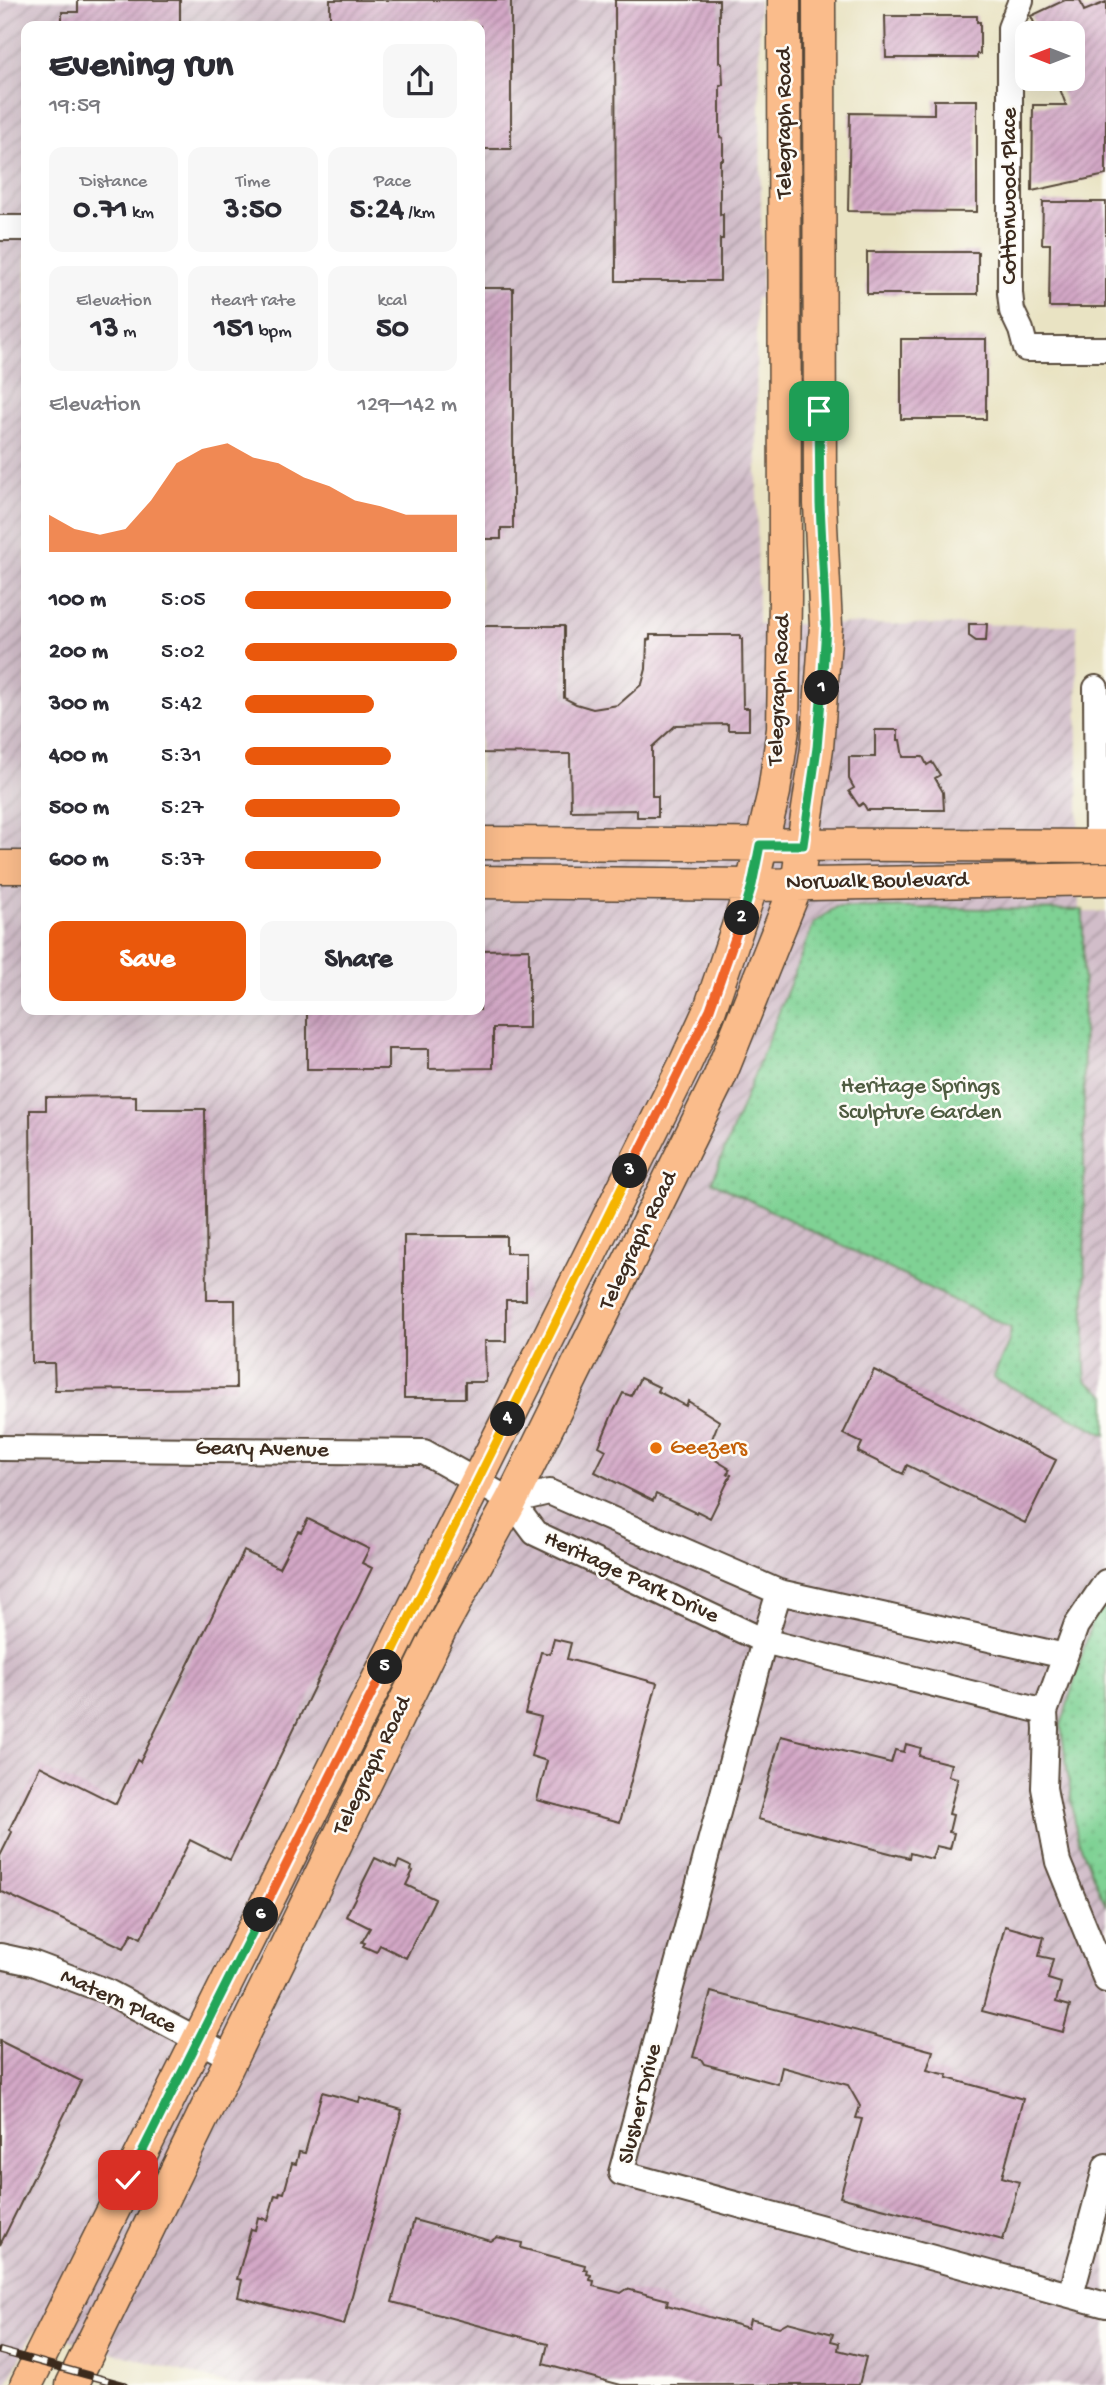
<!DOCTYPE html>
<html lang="en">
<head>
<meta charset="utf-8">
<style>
  :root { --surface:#fff; --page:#f7f7f7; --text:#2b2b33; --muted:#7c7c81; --accent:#ea580c }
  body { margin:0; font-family:"Gochi Hand",sans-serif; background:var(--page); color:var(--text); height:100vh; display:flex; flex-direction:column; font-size:26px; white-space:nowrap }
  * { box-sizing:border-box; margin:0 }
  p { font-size:23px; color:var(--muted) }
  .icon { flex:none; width:38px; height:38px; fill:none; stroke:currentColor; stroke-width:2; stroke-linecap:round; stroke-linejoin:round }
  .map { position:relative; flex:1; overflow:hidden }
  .side { position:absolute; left:21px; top:21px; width:464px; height:994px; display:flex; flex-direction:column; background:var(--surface); border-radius:14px; box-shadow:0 7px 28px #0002 }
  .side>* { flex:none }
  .needle { width:46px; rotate:270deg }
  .fabs { position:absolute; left:1015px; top:21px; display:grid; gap:14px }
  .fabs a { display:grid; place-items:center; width:70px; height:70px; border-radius:14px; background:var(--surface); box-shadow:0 7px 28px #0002; font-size:35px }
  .pin { position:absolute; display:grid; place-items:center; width:60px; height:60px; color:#fff; margin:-30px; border-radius:14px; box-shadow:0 4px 10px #0006 }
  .km { position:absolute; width:35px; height:35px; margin:-18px; border-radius:50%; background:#222; color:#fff; font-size:19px; line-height:35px; text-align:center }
  .round { display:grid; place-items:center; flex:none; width:74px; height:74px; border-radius:14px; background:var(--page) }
  .overview { display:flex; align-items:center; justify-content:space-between; height:119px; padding:0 28px }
  h1 { font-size:38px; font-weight:800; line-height:52px }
  .metrics { display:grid; grid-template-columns:repeat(3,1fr); gap:10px; height:119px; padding:7px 28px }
  .metrics div { display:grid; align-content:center; border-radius:14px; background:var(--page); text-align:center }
  .metrics b { font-size:30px; font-weight:800 }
  .metrics small { font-size:19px; font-weight:400 }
  .metrics p { font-size:19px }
  .chart { height:196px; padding:14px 28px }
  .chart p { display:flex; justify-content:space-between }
  .chart svg { width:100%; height:126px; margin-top:7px; fill:var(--accent); opacity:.7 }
  .primary-button { display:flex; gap:14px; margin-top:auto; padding:14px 28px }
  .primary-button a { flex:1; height:80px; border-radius:14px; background:var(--accent); color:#fff; font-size:28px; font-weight:800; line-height:80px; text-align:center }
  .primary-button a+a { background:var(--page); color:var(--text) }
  ul { padding:0 28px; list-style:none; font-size:23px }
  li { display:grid; grid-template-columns:112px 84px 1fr; align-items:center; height:52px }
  li i { height:18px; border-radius:9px; background:var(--accent) }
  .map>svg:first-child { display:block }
  .industrial { fill:url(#industrial-furrows); fill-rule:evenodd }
  .grass { fill:url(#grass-dots); stroke:#5d7e59; stroke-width:2 }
  .building { fill:url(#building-hatch) }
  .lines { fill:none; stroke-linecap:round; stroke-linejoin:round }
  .minor-casing { stroke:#554637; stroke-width:28 }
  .major-casing { stroke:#554637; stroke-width:35 }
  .minor { stroke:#fff; stroke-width:24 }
  .major { stroke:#fabc8b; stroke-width:32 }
  .rail-casing { stroke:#3b2a1e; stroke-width:8 }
  .rail { stroke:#fdfcf7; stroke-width:5; stroke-dasharray:16; stroke-linecap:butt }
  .split-1-casing { stroke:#fff; stroke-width:14 }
  .split-2-casing { stroke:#fff; stroke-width:14 }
  .split-3-casing { stroke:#fff; stroke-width:14 }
  .split-4-casing { stroke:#fff; stroke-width:14 }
  .split-5-casing { stroke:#fff; stroke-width:14 }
  .split-6-casing { stroke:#fff; stroke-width:14 }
  .split-7-casing { stroke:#fff; stroke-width:14 }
  .split-1 { stroke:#22a559; stroke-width:9 }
  .split-2 { stroke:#22a559; stroke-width:9 }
  .split-3 { stroke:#f0652b; stroke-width:9 }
  .split-4 { stroke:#f5b400; stroke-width:9 }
  .split-5 { stroke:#f5b400; stroke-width:9 }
  .split-6 { stroke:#f0652b; stroke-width:9 }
  .split-7 { stroke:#22a559; stroke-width:9 }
  .food-dot { fill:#e8710a; stroke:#fdfcf7; stroke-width:2.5 }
  .labels { text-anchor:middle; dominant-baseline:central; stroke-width:5; stroke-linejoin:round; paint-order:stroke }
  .street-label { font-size:23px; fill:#3b2a1e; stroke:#fdfcf7 }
  .park-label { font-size:23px; fill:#4f5c41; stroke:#fdfcf7 }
  .food-label { font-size:23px; fill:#c56008; stroke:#fdfcf7; text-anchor:start }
</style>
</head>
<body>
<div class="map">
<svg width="1106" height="2385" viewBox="0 0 1106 2385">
  <defs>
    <pattern id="industrial-furrows" width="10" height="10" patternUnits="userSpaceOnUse" patternTransform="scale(1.75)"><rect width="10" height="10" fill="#d1bdc9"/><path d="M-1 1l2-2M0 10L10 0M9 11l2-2" fill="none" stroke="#ab9aa3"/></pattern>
    <pattern id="grass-dots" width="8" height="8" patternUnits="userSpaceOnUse" patternTransform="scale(1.75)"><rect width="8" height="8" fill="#7fd294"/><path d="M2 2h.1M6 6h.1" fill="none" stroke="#6fb47f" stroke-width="1.8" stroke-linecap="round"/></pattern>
    <pattern id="building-hatch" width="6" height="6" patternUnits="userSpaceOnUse" patternTransform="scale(1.75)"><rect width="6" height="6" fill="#d3a7c6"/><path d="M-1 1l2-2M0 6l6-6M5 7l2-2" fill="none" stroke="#ac88a0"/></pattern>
  </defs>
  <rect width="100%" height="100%" fill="#fdfcf7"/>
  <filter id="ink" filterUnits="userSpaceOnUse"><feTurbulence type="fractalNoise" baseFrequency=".0143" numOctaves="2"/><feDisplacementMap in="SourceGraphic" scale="14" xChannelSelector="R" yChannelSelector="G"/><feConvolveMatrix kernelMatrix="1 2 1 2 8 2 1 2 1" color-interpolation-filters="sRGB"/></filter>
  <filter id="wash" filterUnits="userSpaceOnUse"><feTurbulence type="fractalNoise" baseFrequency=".00686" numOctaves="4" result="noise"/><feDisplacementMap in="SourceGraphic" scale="28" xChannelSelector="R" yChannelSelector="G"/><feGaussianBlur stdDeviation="1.57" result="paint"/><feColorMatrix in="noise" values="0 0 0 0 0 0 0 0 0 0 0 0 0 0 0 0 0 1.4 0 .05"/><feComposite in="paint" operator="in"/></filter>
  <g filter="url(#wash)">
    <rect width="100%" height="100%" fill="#e9e3c3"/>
    <path class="industrial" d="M0,0H759L762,298H756L758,624L1077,625L1079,912H1106V2385H232L34,2331L7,2385H0ZM26,26H480V1010H26Z"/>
    <path class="grass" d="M836,907L1083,910L1085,1369L1086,1381L1106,1395V1435L993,1378L1009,1341L1011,1328L712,1182L814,923Z
      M1106,1604V1906L1077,1837L1061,1726L1093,1618Z"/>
    <g id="blocks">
      <path class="building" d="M78,0H180V26H62V12H78Z
        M330,0H511V149H480V26H330Z
        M615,0H719V62L722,63L723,85L720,86V137L723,138V160H720V215L723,214V239H720V281H616Z
        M1065,0H1080L1084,11L1106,2V175L1032,191L1033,105H1066L1057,81L1073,79V33H1048L1046,28L1038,32L1031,16Z
        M885,16H977V22H980V54H977V58H886Z
        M934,100H977V212L848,211L850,113L934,114Z
        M1043,202H1106V307H1049L1050,244H1042Z
        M867,252H978V294H867Z
        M480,288H513V528H501V539H480Z
        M901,339H986V419H901Z
        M969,624H987L986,641H976L969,636Z
        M480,626H564V698L576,704L593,709L618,705L642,684L646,669L647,640L650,639V635H740V639H742L743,708H749V730H728V724L676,725L652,747V796H658V817H637V810L571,811L570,754L480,753Z
        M875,730H898V740H900L903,757H923L927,765L932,762L940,775L935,778L943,792L944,810H867L863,803L859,806L849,791L854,788L849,779V757H875Z
        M529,949V1028H493V1068L429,1069V1049H388V1069H307V1010H480V950Z
        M136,1096V1109H205L207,1300H235L236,1388L55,1390L54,1363H32L30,1110H46V1097Z
        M404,1236H506V1253H526V1300H506V1341H485L486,1382H465V1398H404Z
        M874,1370L1056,1460L1025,1523L907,1465L903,1474L858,1452L862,1443L843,1434Z
        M640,1378L659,1387L657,1391L686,1406L688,1401L719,1421L706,1454L730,1469L727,1474L731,1475L710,1518L697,1511L696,1513L656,1494L653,1501L595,1472L606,1450L599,1446L611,1417L623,1393L631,1396Z
        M308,1519L369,1549L362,1563L372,1568L230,1860L190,1840L141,1938L132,1933L124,1948L0,1891V1856L12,1832L9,1830L40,1766L116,1804L137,1760L140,1762L244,1551L279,1568L298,1531L301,1532Z
        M554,1639L571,1643L567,1659L657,1683L620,1822L537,1800L547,1761L531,1756L541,1717L525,1713L541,1652L550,1654Z
        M781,1736L891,1763L895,1750L904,1752L906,1744L921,1748L919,1756L951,1764L948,1776L958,1778L949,1814L953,1815L949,1832L954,1833L950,1849L936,1846L932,1859L910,1853L909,1858L758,1819Z
        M375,1858L396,1868L399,1861L412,1867L411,1870L413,1871L406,1885L435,1899L406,1958L380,1945L376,1952L363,1946L365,1943L362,1942L370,1928L346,1916Z
        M1005,1926L1044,1937L1039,1956L1053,1959L1048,1979L1061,1983L1056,2002L1070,2006L1063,2032L982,2011Z
        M711,1992L933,2051L927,2070L948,2075L947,2078L1023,2099L1002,2177L1019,2182L1003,2240L840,2197L862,2119L856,2118L860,2106L848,2085L782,2067L778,2084L704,2064L701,2059L693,2057Z
        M0,2041L81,2081L0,2245Z
        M322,2092L359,2102L360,2098L402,2110L344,2325L238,2297L242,2280L237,2279L251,2229L255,2230L258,2217L268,2220L275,2195L279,2196L280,2192L284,2193L292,2163L296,2164L299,2152L305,2153Z
        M414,2220L491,2241L497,2237L522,2243L521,2248L585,2265L584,2269L588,2270L587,2274L591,2275L590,2280L594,2281L593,2286L621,2293L627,2289L668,2300L667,2305L748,2328L750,2319L779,2327L788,2322L833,2334L831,2341L839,2343L838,2350L866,2357L859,2385H621L543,2364L548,2344L392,2302Z"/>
    </g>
  </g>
  <g filter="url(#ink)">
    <use href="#blocks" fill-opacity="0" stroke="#554637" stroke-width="2"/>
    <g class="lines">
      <defs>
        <path id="minor" d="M1021,0L1010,28V293L1012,311L1021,330L1026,349H1106
          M0,228H26
          M1096,688L1097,846
          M0,1448L424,1452L511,1501L535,1533L764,1641L1045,1712
          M511,1501L549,1492L779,1592L1065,1656
          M1106,1582L1076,1626L1045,1712L1046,1729L1044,1788L1058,1862L1106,1980
          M779,1592L764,1641L621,2173L1106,2305
          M0,1956L32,1963L106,1991L232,2058
          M1071,2295L1106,2166"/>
        <path id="major" d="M480,843L1106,846
          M0,867H26
          M480,882L752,885L1106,879
          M26,2385L684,1066L710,1009L752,885L774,792L783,729L785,598L784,0
          M72,2385L441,1628L511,1501L720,1076L797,884L817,748L826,626L820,504L819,0"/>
      </defs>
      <use href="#minor" class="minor-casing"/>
      <use href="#major" class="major-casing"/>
      <use href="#minor" class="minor"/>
      <use href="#major" class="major"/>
      <defs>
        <path id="rail" d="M0,2351L124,2385"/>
      </defs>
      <use href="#rail" class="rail-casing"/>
      <use href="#rail" class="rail"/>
    </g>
  </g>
  <g class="lines" filter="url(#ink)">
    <defs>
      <path id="split-1" d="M819,411L820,504L826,626L822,688"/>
      <path id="split-2" d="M742,918L752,885L760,845H803L817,748L822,688"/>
      <path id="split-3" d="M630,1171L710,1009L742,918"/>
      <path id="split-4" d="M508,1419L630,1171"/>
      <path id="split-5" d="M385,1667L508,1419"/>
      <path id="split-6" d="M261,1915L385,1667"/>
      <path id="split-7" d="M128,2180L261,1915"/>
    </defs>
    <use href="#split-1" class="split-1-casing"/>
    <use href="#split-2" class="split-2-casing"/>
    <use href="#split-3" class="split-3-casing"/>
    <use href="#split-4" class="split-4-casing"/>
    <use href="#split-5" class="split-5-casing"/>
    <use href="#split-6" class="split-6-casing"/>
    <use href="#split-7" class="split-7-casing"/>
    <use href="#split-1" class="split-1"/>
    <use href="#split-2" class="split-2"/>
    <use href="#split-3" class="split-3"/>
    <use href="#split-4" class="split-4"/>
    <use href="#split-5" class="split-5"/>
    <use href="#split-6" class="split-6"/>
    <use href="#split-7" class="split-7"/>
  </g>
  <circle class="food-dot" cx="656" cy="1448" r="7"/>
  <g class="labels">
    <g class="street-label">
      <text transform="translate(785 123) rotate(-90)">Telegraph Road</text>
      <text transform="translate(1010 196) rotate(-90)">Cottonwood Place</text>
      <text transform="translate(780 690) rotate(-87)">Telegraph Road</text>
      <text transform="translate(877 882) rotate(-1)">Norwalk Boulevard</text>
      <text transform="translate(639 1241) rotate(-64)">Telegraph Road</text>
      <text transform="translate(262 1450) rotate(1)">Geary Avenue</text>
      <text transform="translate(631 1578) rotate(25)">Heritage Park Drive</text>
      <text transform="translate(373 1766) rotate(-64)">Telegraph Road</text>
      <text transform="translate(118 2002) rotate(25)">Matern Place</text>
      <text transform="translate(641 2104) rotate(-76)">Slusher Drive</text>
    </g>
    <g class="park-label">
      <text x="920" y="1087">Heritage Springs<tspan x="920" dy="26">Sculpture Garden</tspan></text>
    </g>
    <g class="food-label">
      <text x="670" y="1448">Geezers</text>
    </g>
  </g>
</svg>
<div class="fabs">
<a><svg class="needle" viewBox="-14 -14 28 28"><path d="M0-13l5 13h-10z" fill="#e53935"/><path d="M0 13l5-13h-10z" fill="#7c7c81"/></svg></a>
</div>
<div class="pin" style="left:819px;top:411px;background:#1e9e55"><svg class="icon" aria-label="arrive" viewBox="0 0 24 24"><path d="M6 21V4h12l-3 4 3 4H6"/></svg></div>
<div class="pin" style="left:128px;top:2180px;background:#d93025"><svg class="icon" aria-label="check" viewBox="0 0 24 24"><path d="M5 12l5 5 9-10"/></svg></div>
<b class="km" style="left:822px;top:688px">1</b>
<b class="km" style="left:742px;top:918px">2</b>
<b class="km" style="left:630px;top:1171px">3</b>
<b class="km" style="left:508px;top:1419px">4</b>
<b class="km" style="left:385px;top:1667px">5</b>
<b class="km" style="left:261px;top:1915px">6</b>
<section class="side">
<div class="overview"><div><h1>Evening run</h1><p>19:59</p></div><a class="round"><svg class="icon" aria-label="share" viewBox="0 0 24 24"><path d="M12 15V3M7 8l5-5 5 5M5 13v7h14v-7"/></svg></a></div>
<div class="metrics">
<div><p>Distance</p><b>0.71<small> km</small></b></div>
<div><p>Time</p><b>3:50</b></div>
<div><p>Pace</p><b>5:24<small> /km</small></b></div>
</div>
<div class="metrics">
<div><p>Elevation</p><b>13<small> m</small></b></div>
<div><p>Heart rate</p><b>151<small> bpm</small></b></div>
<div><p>kcal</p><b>50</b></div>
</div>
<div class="chart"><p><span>Elevation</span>129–142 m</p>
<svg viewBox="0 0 160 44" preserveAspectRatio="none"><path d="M0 44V31L10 36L20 38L30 36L40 26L50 13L60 8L70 6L80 11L90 13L100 18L110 21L120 26L130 28L140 31L150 31L160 31V44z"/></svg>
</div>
<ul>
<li><b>100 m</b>5:05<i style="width:97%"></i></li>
<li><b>200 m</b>5:02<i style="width:100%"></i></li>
<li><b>300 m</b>5:42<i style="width:61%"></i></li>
<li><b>400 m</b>5:31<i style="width:69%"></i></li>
<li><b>500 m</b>5:27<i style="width:73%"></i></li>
<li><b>600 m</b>5:37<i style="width:64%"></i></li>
</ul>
<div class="primary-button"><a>Save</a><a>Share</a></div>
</section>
</div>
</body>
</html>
